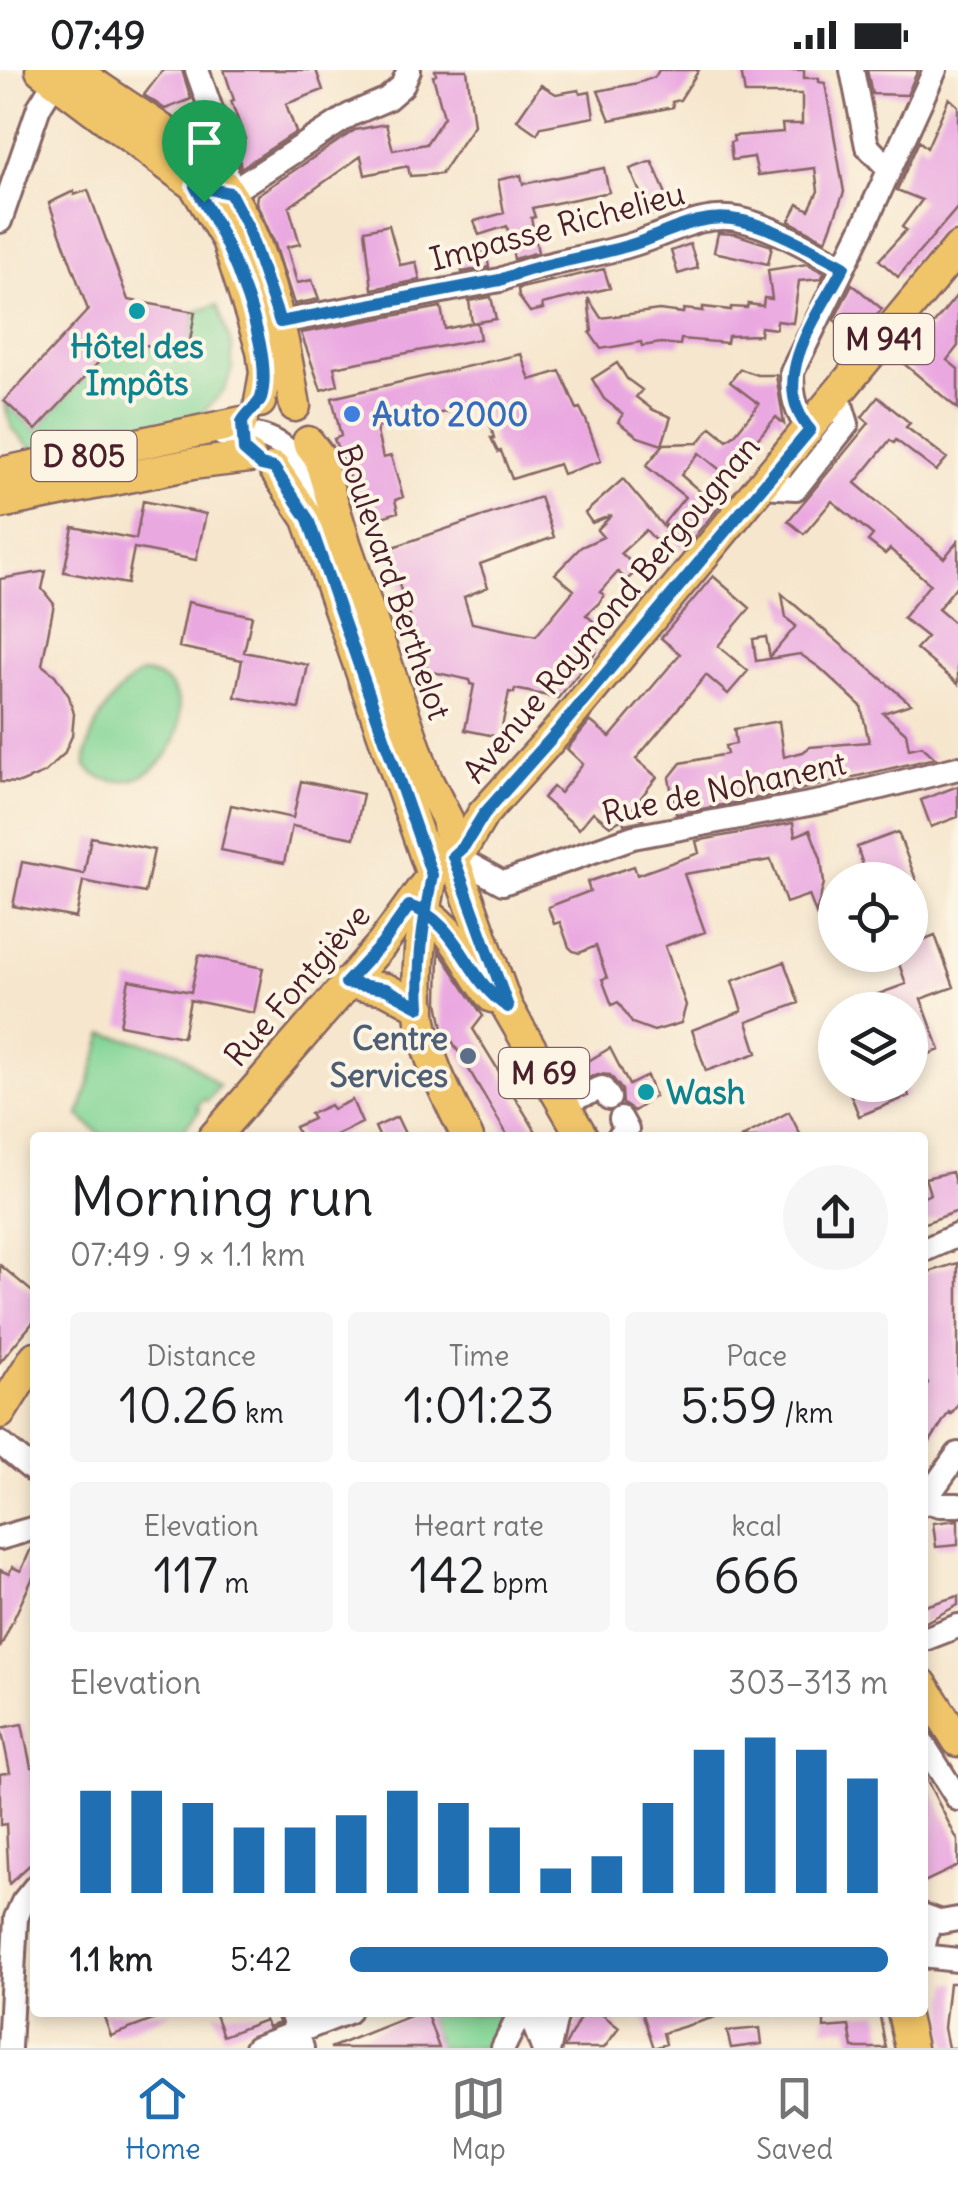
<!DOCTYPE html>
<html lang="en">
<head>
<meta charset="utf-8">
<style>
  :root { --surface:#fff; --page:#f6f6f6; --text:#202124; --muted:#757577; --line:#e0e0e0; --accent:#1f6fb2 }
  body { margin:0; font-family:Delius,sans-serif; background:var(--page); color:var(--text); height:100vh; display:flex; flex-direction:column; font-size:38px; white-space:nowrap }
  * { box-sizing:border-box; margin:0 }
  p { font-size:32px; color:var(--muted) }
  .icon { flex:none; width:55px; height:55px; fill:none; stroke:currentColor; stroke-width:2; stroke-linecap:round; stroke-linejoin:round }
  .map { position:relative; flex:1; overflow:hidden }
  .panel { position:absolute; left:30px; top:1062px; width:898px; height:885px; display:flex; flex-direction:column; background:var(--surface); border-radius:10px; box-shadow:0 5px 15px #0003 }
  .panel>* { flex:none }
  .controls { position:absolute; left:818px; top:792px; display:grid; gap:20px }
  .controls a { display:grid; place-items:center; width:110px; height:110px; border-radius:50%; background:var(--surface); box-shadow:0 5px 15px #0003; font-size:50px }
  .pin { position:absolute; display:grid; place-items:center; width:85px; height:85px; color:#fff; margin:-102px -42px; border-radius:50% 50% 50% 0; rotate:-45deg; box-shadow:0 0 10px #0007 }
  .pin .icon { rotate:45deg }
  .round { display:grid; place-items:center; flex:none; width:105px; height:105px; border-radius:52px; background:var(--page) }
  .overview { display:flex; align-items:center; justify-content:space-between; height:170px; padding:0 40px }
  h1 { font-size:55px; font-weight:600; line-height:75px }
  .stats { display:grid; grid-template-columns:repeat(3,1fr); gap:15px; height:170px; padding:10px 40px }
  .stats div { display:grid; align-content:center; border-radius:10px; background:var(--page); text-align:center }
  .stats b { font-size:50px; font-weight:600 }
  .stats small { font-size:28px; font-weight:400 }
  .stats p { font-size:28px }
  .chart { height:280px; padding:20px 40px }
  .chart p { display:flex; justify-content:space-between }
  .chart svg { width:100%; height:180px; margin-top:10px; stroke:var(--accent); stroke-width:6 }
  ul { padding:0 40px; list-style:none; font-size:32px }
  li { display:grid; grid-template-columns:160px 120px 1fr; align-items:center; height:75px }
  li i { height:25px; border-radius:12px; background:var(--accent) }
  .status { display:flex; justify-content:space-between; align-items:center; height:70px; padding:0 50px; background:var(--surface); direction:ltr }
  .status svg { height:28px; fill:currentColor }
  .tabs { display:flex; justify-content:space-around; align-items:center; height:140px; border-top:2px solid var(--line); background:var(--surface); font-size:28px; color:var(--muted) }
  .tabs a { display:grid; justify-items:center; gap:5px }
  .tabs .on { color:var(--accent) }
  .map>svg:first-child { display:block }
  .green { fill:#83d596; stroke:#667a60; stroke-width:2.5 }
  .building { fill:#eaa8e1 }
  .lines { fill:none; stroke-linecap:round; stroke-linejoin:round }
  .minor-tunnel { stroke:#d4bead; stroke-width:22; stroke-dasharray:22 11; stroke-linecap:butt }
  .minor-casing { stroke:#866564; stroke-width:28 }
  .major-casing { stroke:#866564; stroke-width:35 }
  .minor { stroke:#fff; stroke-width:22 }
  .major { stroke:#f0c469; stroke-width:30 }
  .route-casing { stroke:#fff; stroke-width:20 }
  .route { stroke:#1f6fb2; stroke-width:12 }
  .culture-dot { fill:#0f9aa8; stroke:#fcf5e5; stroke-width:4 }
  .shop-dot { fill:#3f7fe0; stroke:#fcf5e5; stroke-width:4 }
  .service-dot { fill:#5c6f8a; stroke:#fcf5e5; stroke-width:4 }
  .labels { text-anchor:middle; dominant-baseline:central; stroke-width:8; stroke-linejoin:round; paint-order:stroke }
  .shield { fill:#fcf5e5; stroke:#7f5f63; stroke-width:2.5 }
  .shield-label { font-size:30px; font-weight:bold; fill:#4a1f2b }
  .street-label { font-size:32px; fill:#4a1f2b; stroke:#fcf5e5 }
  .culture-label { font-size:32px; font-weight:bold; fill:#0d838f; stroke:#fcf5e5 }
  .shop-label { font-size:32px; font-weight:bold; fill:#366cbe; stroke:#fcf5e5; text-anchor:start }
  .service-label { font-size:32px; font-weight:bold; fill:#4e5e75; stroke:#fcf5e5; text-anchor:end }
</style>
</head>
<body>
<div class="status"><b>07:49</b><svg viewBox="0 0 49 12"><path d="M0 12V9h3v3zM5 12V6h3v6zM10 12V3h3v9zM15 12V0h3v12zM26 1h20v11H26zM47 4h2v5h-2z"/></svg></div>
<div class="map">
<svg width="958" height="1978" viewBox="0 0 958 1978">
  <rect width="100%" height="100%" fill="#fcf5e5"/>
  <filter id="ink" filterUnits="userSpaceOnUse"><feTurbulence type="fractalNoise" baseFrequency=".01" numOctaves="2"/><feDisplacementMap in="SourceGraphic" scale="20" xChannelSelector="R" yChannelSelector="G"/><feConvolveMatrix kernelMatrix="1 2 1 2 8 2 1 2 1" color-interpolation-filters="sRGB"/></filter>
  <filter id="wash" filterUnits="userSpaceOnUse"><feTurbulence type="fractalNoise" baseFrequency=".0048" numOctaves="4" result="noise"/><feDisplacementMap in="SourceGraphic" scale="40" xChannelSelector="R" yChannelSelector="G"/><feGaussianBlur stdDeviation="2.25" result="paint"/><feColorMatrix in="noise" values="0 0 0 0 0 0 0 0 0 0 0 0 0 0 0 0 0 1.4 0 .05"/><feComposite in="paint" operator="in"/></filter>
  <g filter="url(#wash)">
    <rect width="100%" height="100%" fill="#f6e6cd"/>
    <path class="green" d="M217,235L232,277V299L225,319L197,349L33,380L12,359L4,331L36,360L119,270L187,283L195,242Z
      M142,603C205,609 183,708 121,711C107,711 94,707 86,696C85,664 113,619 142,603Z
      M104,964L176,980L219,1016L207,1031L203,1029L197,1037L200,1040L186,1056L185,1067H103L79,1046Z
      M426,1943H501L488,1978H439Z"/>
    <g id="blocks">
      <path class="building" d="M163,0H182L191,29L165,39L144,25Z
        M224,0H316L323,20L286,34L296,62L241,98L236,72L245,69L231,31L234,30Z
        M435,0H467L474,55L441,104L410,106L408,96L365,105L361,86L289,137L300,174L287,177L297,213L312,210L319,229L294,234L275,174L256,132L257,125L355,60L386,54L393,80L426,74L444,47L433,6L436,5Z
        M659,0H699L680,30L672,32L673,37L610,50L598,21L638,13L655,7Z
        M741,0H804V8H819V12L825,13L844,122L826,170L789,151L798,134L809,140L818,121L815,98L758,105L754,87L732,90L730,72L734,71L733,66L783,62L782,54H802V24H745Z
        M867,0H918L907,25L872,24Z
        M541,15L556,24L579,20L580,24L590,22L594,47L541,57L537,64L517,50Z
        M949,28L958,36V137L898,207L879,190L906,160L902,157L922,130L897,120L919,71L927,78Z
        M652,91L671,136L650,146L630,99Z
        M604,98L609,122L532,138L535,147L531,148L538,182L514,189L507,156L479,165L474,151L504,143L498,110L521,105L523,114Z
        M88,120L128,230L195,242L188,283L119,270L36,360L4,331L88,240L49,133L74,121V125Z
        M389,155L400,195L416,192L420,210L372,219L365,160Z
        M718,163L735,164L772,176L768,194L714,182Z
        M690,174L698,198L678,204L671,181Z
        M486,182L489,197L462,202L459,188Z
        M807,194L824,203L821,209L799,211L793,253L777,251L776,259L761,257L760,265L728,266L727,273L681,269L680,275L661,273L642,276L641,272L601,279L590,263L592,261L588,228L601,248L659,240L683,243L684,239L703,241V237L731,240V237L747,238L748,234L763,236L764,228L772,229L768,200Z
        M604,199L610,218L542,234L543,239L530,242L519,227L518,219L521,218Z
        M852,214L882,239L857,269L834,250Z
        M958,224V276L947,290L958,299V339L896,287L906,275L912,280Z
        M491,227L496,249L472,253L469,231Z
        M441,237L445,259L477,252L480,269L334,297L338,315L321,320L301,263Z
        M521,284L530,310L560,301L577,339L580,338L586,350L601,391L563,404L559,394L512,409L501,381L498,382L491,368H494L484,333L376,358L383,388L391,386L403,427L395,430L398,442L366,452L334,369L341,366L332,328Z
        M617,293L627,309L642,320L636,327L653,340L671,347L662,375L638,367L618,352L623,344L604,329L592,309Z
        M740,299L757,305H776L784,354L776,347L754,373L748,368L724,403L699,383L681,405L703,424L715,411L730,424L683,480L664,453L685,427L646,396L664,374L698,373L711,357L727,370L734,365L759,334L730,312Z
        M878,327L910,353L906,357L947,388L936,401L896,370L894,373L890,370L855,413L944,488L958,471V514L938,539L958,556V614L916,579L927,567L903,548L930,514L890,479L885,484L868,471L873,465L832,431L804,464L788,451L869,353L862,347Z
        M623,409L667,461L656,471L646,460L621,483L638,499L627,510L618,502L600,522L604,525L599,533L586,545L601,558L587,575L596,582L558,628L515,619L514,623L509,622L500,667L465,660L474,615L470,614V610L428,601L387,479L540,427L554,467L480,494L488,517L464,527L472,553L536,566L574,520L555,504L581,477L603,467L597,460L612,445L592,453L585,443Z
        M143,431L206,444L196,490L134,478L127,514L64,502L73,457L136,469Z
        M46,501L42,519L54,534L42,595L55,605L69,626L74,644L72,666L64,684L44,703L20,713L0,712V509Z
        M713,506L750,538L718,576L748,601L728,624L706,605L636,689L657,707L632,739L644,750L624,754L623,749L610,756L593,742L579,759L543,728L553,717L560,723L583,694L567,679L590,651L610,667L680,584L661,568Z
        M782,524L911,634L883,643L906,663L909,679L922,676L935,688L790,722L676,744L669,708L681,693L727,684L725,676L736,674L734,659L779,651L784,687L803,682L810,677L869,672L861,636L820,598L800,584L756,591L753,569L766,567L770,587L796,556L786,548Z
        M188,532L252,546L244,582L308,595L299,639L235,627L242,590L179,577Z
        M301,711L363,724L354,768L292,756L284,793L221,780L231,735L293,748Z
        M958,716V747L931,757L921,730Z
        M793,753L795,766L810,760L821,789L824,813L816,844L809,825L786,833L771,790L684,804L705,862L665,876L686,935L681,953L654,961L632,953L618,932L612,935L602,909L607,908L596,876L579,883L573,881L569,877L560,852L554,854L548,837L590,821L587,812L634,796L637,805L699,783L696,771Z
        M898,762L916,810H868L857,777Z
        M91,767L154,780L145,823L83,811L76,848L13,836L22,792L84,804Z
        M935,865L954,917L921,929L940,980L910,991V940H878L873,926L906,914L896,885H910V875Z
        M439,881L483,946L473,959L540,1068H509L451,969L445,970L438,932Z
        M199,885L263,898L254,943L190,930L183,967L120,955L129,910L191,922Z
        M784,892L799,933L747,952L757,983L706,1001L692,960L742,941L732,911Z
        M610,978L629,1015L647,1006L651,1017L655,1026L643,1031L645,1034L634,1041L623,1034L622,1020L610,1005L598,1004L576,1012L570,1002Z
        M847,1015H905L909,1026L859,1046Z
        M352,1030L362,1053L330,1068H300L295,1057L313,1049L310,1044L330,1035L333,1039Z
        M789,1042L802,1068H740Z
        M397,1047L407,1068H380L375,1057Z
        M952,1102L955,1113H958V1141L922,1154V1128L930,1124L925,1108Z
        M958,1193V1334L951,1344L949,1342L922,1384V1321L928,1313L922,1304V1204Z
        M0,1195L35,1224V1250L0,1292Z
        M958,1450V1475L936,1477L933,1453Z
        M33,1474L35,1503L0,1578V1500L9,1504L12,1497L21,1501Z
        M958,1526V1535L922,1554V1537Z
        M22,1654L31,1697H35V1790L9,1814L6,1754L0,1755V1704L10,1702L1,1658Z
        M922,1701L958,1771V1796L922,1813Z
        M949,1913H958V1978H948L944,1958Z
        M102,1942H169V1944L111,1966Z
        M214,1942H276L279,1953L268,1957L265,1950L223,1966Z
        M420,1942H426L439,1978H330Z
        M583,1942H599L619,1958L604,1978H564Z
        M642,1942H715V1947L663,1963L666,1974L654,1978Z
        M879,1942L886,1978H853L849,1956L824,1958V1944Z
        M760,1958L762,1974L731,1978L727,1961Z"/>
    </g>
  </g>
  <g filter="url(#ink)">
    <use href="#blocks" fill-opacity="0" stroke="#866564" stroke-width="2.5"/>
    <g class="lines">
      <path class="minor-tunnel" d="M313,1942V1943"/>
      <defs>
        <path id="minor" d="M197,0L220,65L230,123L350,45L387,29L402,16L409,0
          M852,0L867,76L889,99
          M0,151L39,37L55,11
          M281,252L500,210C543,192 590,188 634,174C668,164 701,142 738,149C775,157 810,179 843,196
          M810,359C795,342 792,326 792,302L867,149L935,0
          M223,365C282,356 306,391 323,444
          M762,416L796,418L847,354L838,325
          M450,784L503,813L633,767L825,731L958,698
          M562,1033L602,1018L609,1028
          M618,1068L627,1060L621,1049
          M922,1181L958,1165
          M0,1373L35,1402
          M925,1431L940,1435H958
          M922,1434L958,1384
          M0,1468L35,1458
          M922,1570L958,1556
          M922,1672L958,1729
          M922,1845L941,1852L958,1849
          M922,1884L930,1848
          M922,1886L958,1890
          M291,1942L302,1978
          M529,1942L543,1978
          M9,1978L16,1848L23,1832L35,1817
          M256,1978L348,1942
          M503,1978L521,1942
          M549,1978L557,1942"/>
        <path id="major" d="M41,0L195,116L227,170L262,280L265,303L260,332
          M75,0C119,34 172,60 211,100C264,156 282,262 295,336
          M308,372L318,385L346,476L426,708L447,749L453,786L507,937L583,1068
          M274,398L308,449L432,805
          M0,403L242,352
          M0,433L192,394L250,387
          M431,811C422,856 414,905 421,951C428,992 450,1031 468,1068
          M412,837C453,850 467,897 492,927
          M346,913L386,919L420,937
          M213,1068L382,874L432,805L464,776L483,744L557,662L958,178
          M0,1343L35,1287
          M922,1614L958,1671
          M903,1942L911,1978"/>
      </defs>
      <use href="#minor" class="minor-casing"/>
      <use href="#major" class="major-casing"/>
      <use href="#minor" class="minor"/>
      <use href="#major" class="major"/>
    </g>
  </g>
  <g class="lines" filter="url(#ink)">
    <defs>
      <path id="route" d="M204,132C229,172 275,282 261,328C258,336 247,342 242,352L244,380L261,395L274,398L308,449L432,805C424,849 417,892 420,937L386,919L346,913L382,874L409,836C459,851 466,911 508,937L453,786L464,776L484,744L557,662L810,360C766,309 819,245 844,196C810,179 775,157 738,150C701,142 668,163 634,174C590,188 543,192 500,210L280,252L247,156L230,123L195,116L204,132"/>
    </defs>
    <use href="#route" class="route-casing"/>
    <use href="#route" class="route"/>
  </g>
  <g class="culture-dot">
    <circle cx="137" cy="241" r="10"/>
    <circle cx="646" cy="1022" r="10"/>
  </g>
  <circle class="shop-dot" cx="352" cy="344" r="10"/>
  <circle class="service-dot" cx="468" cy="986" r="10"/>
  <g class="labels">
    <g class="shield">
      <rect x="834" y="244" width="100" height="50" rx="8"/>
      <rect x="31.5" y="361" width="105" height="50" rx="8"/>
      <rect x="499" y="978" width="90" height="50" rx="8"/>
    </g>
    <g class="shield-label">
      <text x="884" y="269">M 941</text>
      <text x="84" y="386">D 805</text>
      <text x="544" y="1003">M 69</text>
    </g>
    <g class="street-label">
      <text transform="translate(557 156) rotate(-15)">Impasse Richelieu</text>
      <text transform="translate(394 512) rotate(71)">Boulevard Berthelot</text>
      <text transform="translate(611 539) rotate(-50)">Avenue Raymond Bergougnan</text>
      <text transform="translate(724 718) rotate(-12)">Rue de Nohanent</text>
      <text transform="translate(297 915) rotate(-49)">Rue Fontgiève</text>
    </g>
    <g class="culture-label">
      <text x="137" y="276">Hôtel des<tspan x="137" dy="37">Impôts</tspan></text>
      <text x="666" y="1022" text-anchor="start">Wash</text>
    </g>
    <g class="shop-label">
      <text x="372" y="344">Auto 2000</text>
    </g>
    <g class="service-label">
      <text x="448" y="968">Centre<tspan x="448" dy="37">Services</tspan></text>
    </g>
  </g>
</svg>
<div class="controls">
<a><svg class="icon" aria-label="locate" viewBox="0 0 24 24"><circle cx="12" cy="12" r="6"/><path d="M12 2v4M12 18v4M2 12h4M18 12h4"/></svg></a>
<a><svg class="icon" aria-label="layers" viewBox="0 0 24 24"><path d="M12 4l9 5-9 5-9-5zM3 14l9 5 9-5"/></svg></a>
</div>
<div class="pin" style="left:204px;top:132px;background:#1e9e55"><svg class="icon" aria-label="arrive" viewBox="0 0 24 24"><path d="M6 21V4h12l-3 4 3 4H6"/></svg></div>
<section class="panel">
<div class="overview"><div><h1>Morning run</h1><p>07:49 · 9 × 1.1 km</p></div><a class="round"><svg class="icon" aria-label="share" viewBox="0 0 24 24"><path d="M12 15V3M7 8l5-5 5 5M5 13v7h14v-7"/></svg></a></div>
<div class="stats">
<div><p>Distance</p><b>10.26<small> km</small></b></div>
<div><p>Time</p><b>1:01:23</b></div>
<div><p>Pace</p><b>5:59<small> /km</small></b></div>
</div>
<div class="stats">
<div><p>Elevation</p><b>117<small> m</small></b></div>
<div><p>Heart rate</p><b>142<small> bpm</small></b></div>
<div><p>kcal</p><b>666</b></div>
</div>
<div class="chart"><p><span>Elevation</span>303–313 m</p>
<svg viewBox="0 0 160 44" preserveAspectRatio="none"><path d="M5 44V19M15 44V19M25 44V22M35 44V28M45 44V28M55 44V25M65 44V19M75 44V22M85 44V28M95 44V38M105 44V35M115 44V22M125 44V9M135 44V6M145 44V9M155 44V16"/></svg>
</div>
<ul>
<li><b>1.1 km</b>5:42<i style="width:100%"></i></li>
</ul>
</section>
</div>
<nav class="tabs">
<a class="on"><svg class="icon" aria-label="home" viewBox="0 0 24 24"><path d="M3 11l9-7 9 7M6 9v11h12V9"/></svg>Home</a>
<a><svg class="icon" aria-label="map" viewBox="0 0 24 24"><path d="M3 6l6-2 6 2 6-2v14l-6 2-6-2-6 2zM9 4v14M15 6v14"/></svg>Map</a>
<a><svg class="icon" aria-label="saved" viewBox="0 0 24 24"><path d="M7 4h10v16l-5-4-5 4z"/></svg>Saved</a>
</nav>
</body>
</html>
